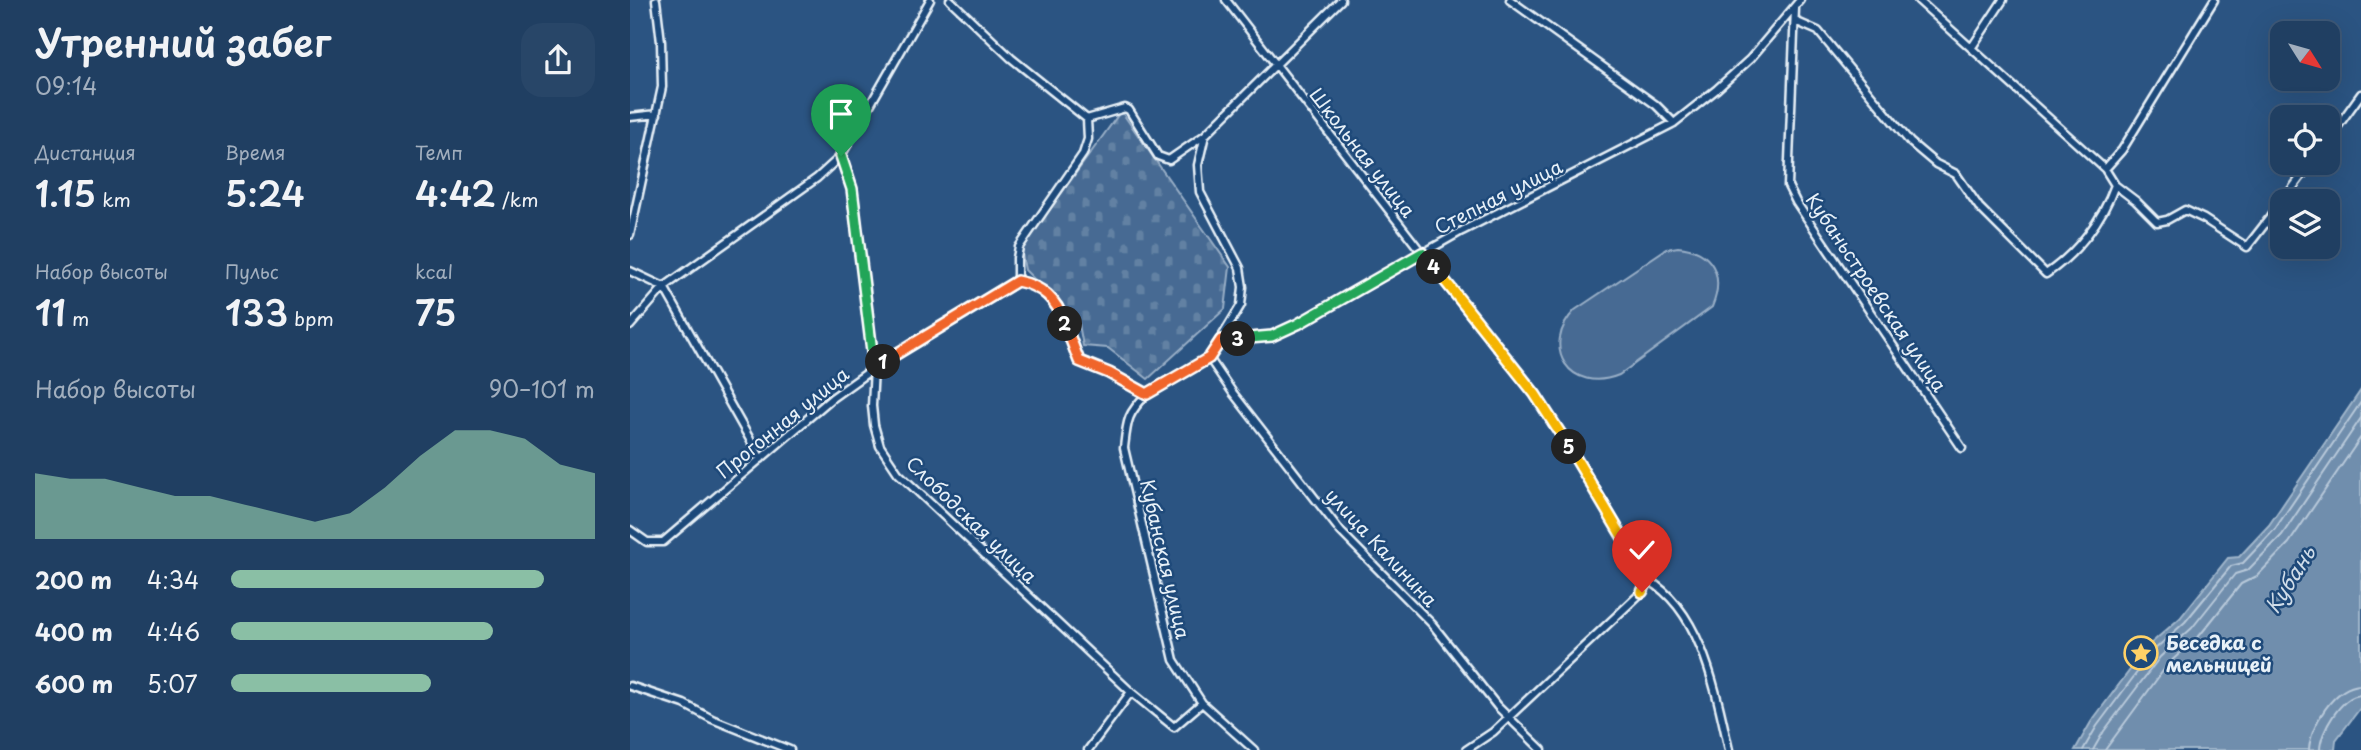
<!DOCTYPE html>
<html lang="ru">
<head>
<meta charset="utf-8">
<style>
  :root { --surface:#203f62; --page:#284668; --text:#f1f3f6; --muted:#a2afbe; --line:#3d5877; --accent:#8abfa5 }
  body { margin:0; font-family:"Playpen Sans",sans-serif; background:var(--page); color:var(--text); height:100vh; display:flex; flex-direction:column; font-size:26px; white-space:nowrap }
  * { box-sizing:border-box; margin:0 }
  p { font-size:23px; color:var(--muted) }
  .icon { flex:none; width:38px; height:38px; fill:none; stroke:currentColor; stroke-width:2; stroke-linecap:round; stroke-linejoin:round }
  .map { position:relative; flex:1; overflow:hidden }
  .drawer { display:flex; flex-direction:column; background:var(--surface); width:630px }
  .drawer>* { flex:none }
  .needle { width:46px; rotate:127deg }
  .tools { position:absolute; left:1640px; top:21px; display:grid; gap:14px }
  .tools a { display:grid; place-items:center; width:70px; height:70px; border-radius:14px; background:var(--surface); box-shadow:0 7px 28px #0002,0 0 0 2px var(--line); font-size:35px }
  .pin { position:absolute; display:grid; place-items:center; width:60px; height:60px; color:#fff; margin:-72px -30px; border-radius:50% 50% 50% 0; rotate:-45deg; box-shadow:0 0 7px #0007 }
  .pin .icon { rotate:45deg }
  .km { position:absolute; width:35px; height:35px; margin:-18px; border-radius:50%; background:#222; color:#fff; font-size:19px; line-height:35px; text-align:center }
  .round { display:grid; place-items:center; flex:none; width:74px; height:74px; border-radius:21px; background:var(--page) }
  .overview { display:flex; align-items:center; justify-content:space-between; height:119px; padding:0 35px }
  h1 { font-size:38px; font-weight:600; line-height:52px }
  .metrics { display:grid; grid-template-columns:repeat(3,1fr); gap:10px; height:119px; padding:7px 35px }
  .metrics div { display:grid; align-content:center }
  .metrics b { font-size:35px; font-weight:600 }
  .metrics small { font-size:19px; font-weight:400 }
  .metrics p { font-size:19px }
  .chart { height:196px; padding:14px 35px }
  .chart p { display:flex; justify-content:space-between }
  .chart svg { width:100%; height:126px; margin-top:7px; fill:var(--accent); opacity:.7 }
  ul { padding:0 35px; list-style:none; font-size:23px }
  li { display:grid; grid-template-columns:112px 84px 1fr; align-items:center; height:52px }
  li i { height:18px; border-radius:9px; background:var(--accent) }
  main { display:flex; flex:1; min-height:0 }
  .map>svg:first-child { display:block }
  .cemetery { fill:url(#cemetery-stones); stroke:#98aec6; stroke-width:2 }
  .pitch { fill:#476b93; stroke:#98aec6; stroke-width:2 }
  .water { fill:#708ead; stroke:#a0b6cb; stroke-width:2 }
  .lines { fill:none; stroke-linecap:round; stroke-linejoin:round }
  .shore { stroke:#b8c9da; stroke-width:2 }
  .minor-casing { stroke:#e8f1f8; stroke-width:11 }
  .minor { stroke:#1f4a7a; stroke-width:6 }
  .split-1-casing { stroke:#fff; stroke-width:14 }
  .split-2-casing { stroke:#fff; stroke-width:14 }
  .split-3-casing { stroke:#fff; stroke-width:14 }
  .split-4-casing { stroke:#fff; stroke-width:14 }
  .split-5-casing { stroke:#fff; stroke-width:14 }
  .split-6-casing { stroke:#fff; stroke-width:14 }
  .split-1 { stroke:#22a559; stroke-width:9 }
  .split-2 { stroke:#f0652b; stroke-width:9 }
  .split-3 { stroke:#f0652b; stroke-width:9 }
  .split-4 { stroke:#22a559; stroke-width:9 }
  .split-5 { stroke:#f5b400; stroke-width:9 }
  .split-6 { stroke:#f5b400; stroke-width:9 }
  .labels { text-anchor:middle; dominant-baseline:central; stroke-width:5; stroke-linejoin:round; paint-order:stroke }
  .street-label { font-size:19px; fill:#e8f1f8; stroke:#1f4a7a }
  .poi-label { font-size:19px; font-weight:bold; fill:#e8f1f8; stroke:#1f4a7a; text-anchor:start }
  .water-label { font-size:21px; font-style:italic; fill:#d0dde9; stroke:#1f4a7a }
</style>
</head>
<body>
<main>
<section class="drawer">
<div class="overview"><div><h1>Утренний забег</h1><p>09:14</p></div><a class="round"><svg class="icon" aria-label="share" viewBox="0 0 24 24"><path d="M12 15V3M7 8l5-5 5 5M5 13v7h14v-7"/></svg></a></div>
<div class="metrics">
<div><p>Дистанция</p><b>1.15<small> km</small></b></div>
<div><p>Время</p><b>5:24</b></div>
<div><p>Темп</p><b>4:42<small> /km</small></b></div>
</div>
<div class="metrics">
<div><p>Набор высоты</p><b>11<small> m</small></b></div>
<div><p>Пульс</p><b>133<small> bpm</small></b></div>
<div><p>kcal</p><b>75</b></div>
</div>
<div class="chart"><p><span>Набор высоты</span>90–101 m</p>
<svg viewBox="0 0 160 44" preserveAspectRatio="none"><path d="M0 44V21L10 23L20 23L30 26L40 29L50 29L60 32L70 35L80 38L90 35L100 26L110 15L120 6L130 6L140 9L150 18L160 21V44z"/></svg>
</div>
<ul>
<li><b>200 m</b>4:34<i style="width:86%"></i></li>
<li><b>400 m</b>4:46<i style="width:72%"></i></li>
<li><b>600 m</b>5:07<i style="width:55%"></i></li>
</ul>
</section>
<div class="map">
<svg width="1731" height="750" viewBox="0 0 1731 750">
  <defs>
    <pattern id="cemetery-stones" width="16" height="16" patternUnits="userSpaceOnUse" patternTransform="scale(1.75)"><rect width="16" height="16" fill="#476b93"/><path d="M2 7V4a2 2 0 0 1 4 0v3zM10 15v-3a2 2 0 0 1 4 0v3z" fill="#6281a3"/></pattern>
  </defs>
  <rect width="100%" height="100%" fill="#2b5482"/>
  <filter id="ink" filterUnits="userSpaceOnUse"><feTurbulence type="fractalNoise" baseFrequency=".0143" numOctaves="2"/><feDisplacementMap in="SourceGraphic" scale="14" xChannelSelector="R" yChannelSelector="G"/><feConvolveMatrix kernelMatrix="1 2 1 2 8 2 1 2 1" color-interpolation-filters="sRGB"/></filter>
  <g filter="url(#ink)">
    <path class="cemetery" d="M491,111L600,267L595,309L518,379L478,348L453,346L449,324L395,270L391,249Z"/>
    <path class="pitch" d="M1048,247C1083,250 1095,276 1082,307L989,375C940,395 909,347 945,310L1036,249Z"/>
    <path class="water" d="M1731,390V707L1706,740L1705,750H1445L1461,722L1518,646L1550,618L1598,558L1609,557L1639,525Z"/>
    <g class="lines">
      <path class="shore" d="M1453,750L1467,726L1523,651L1555,622L1601,566L1613,563L1645,529L1731,402
        M1463,750L1474,731L1530,657L1562,628L1605,574L1618,570L1652,535L1731,418
        M1475,750L1538,664L1570,635L1611,584L1627,576L1659,543L1731,437
        M1679,750C1680,726 1704,686 1731,685
        M1690,750C1690,732 1711,696 1731,695"/>
      <defs>
        <path id="minor" d="M320,0L381,58L457,119
          M596,0L792,253L905,394L971,499L1018,580C1072,611 1086,693 1099,750
          M880,0L1026,105L1044,123
          M1165,8L1158,186L1166,202L1332,448
          M1165,21L1188,31L1280,142L1306,164L1326,174L1349,207L1416,274C1447,253 1472,221 1485,185L1475,169L1288,0
          M1342,47L1373,0
          M0,117L27,114
          M457,119L495,108L499,110L528,156L539,160L575,135L711,0
          M1698,140L1731,94
          M211,156L222,189L244,368L242,406L244,425L250,446L268,473L501,692L544,727L572,703
          M1475,169L1492,150L1584,0
          M1485,185L1506,201L1527,222L1537,220L1555,210L1574,219L1617,247L1652,202
          M1653,201L1681,163
          M0,235L32,87L31,42L26,0
          M0,271L34,287L131,459
          M387,281L405,285L428,306L449,361L479,373L517,394L579,358L611,305L613,287L610,268L570,192L568,165L575,135
          M0,326L34,287L187,178L211,156L300,0
          M591,340L642,336L668,324L832,231L1044,123L1087,89L1120,59L1170,0
          M579,358L603,393L711,532L802,624L867,706L912,750
          M517,394C497,414 497,421 494,448L544,660L572,703L624,750
          M0,530L17,542H33L202,398L244,368L387,281V258L389,247L453,154L458,139L457,119
          M0,686L54,704L82,719L160,750
          M458,750L501,692
          M836,750L863,732L1012,592L1018,580"/>
      </defs>
      <use href="#minor" class="minor-casing"/>
      <use href="#minor" class="minor"/>
    </g>
  </g>
  <g class="lines" filter="url(#ink)">
    <defs>
      <path id="split-1" d="M211,156L222,189L244,368L253,362"/>
      <path id="split-2" d="M253,362L387,281C413,286 426,299 435,324"/>
      <path id="split-3" d="M435,324L449,361L479,373L517,394L579,358L591,340L608,339"/>
      <path id="split-4" d="M608,339L642,336L668,324L792,253L804,267"/>
      <path id="split-5" d="M804,267L905,394L939,447"/>
      <path id="split-6" d="M939,447L1018,580L1012,592"/>
    </defs>
    <use href="#split-1" class="split-1-casing"/>
    <use href="#split-2" class="split-2-casing"/>
    <use href="#split-3" class="split-3-casing"/>
    <use href="#split-4" class="split-4-casing"/>
    <use href="#split-5" class="split-5-casing"/>
    <use href="#split-6" class="split-6-casing"/>
    <use href="#split-1" class="split-1"/>
    <use href="#split-2" class="split-2"/>
    <use href="#split-3" class="split-3"/>
    <use href="#split-4" class="split-4"/>
    <use href="#split-5" class="split-5"/>
    <use href="#split-6" class="split-6"/>
  </g>
  <defs>
    <symbol id="sight-ring" viewBox="-11 -11 22 22"><circle r="9.5" fill="#1f4a7a" stroke="#ffd166" stroke-width="1.5"/><path d="M0-6L1.8-2.2L6-1.7L2.9 1.2L3.7 5.4L0 3.3L-3.7 5.4L-2.9 1.2L-6-1.7L-1.8-2.2Z" fill="#ffd166"/></symbol>
  </defs>
  <g fill-rule="evenodd">
    <use href="#sight-ring" x="1492" y="634" width="38" height="38"/>
  </g>
  <g class="labels">
    <g class="street-label">
      <text transform="translate(733 152) rotate(52)">Школьная улица</text>
      <text transform="translate(868 196) rotate(-27)">Степная улица</text>
      <text transform="translate(1247 292) rotate(56)">Кубаньстроевская улица</text>
      <text transform="translate(152 422) rotate(-39)">Прогонная улица</text>
      <text transform="translate(342 519) rotate(44)">Слободская улица</text>
      <text transform="translate(752 547) rotate(47)">улица Калинина</text>
      <text transform="translate(536 559) rotate(77)">Кубанская улица</text>
    </g>
    <g class="poi-label">
      <text x="1536" y="642">Беседка с<tspan x="1536" dy="22">мельницей</tspan></text>
    </g>
    <g class="water-label">
      <text transform="translate(1659 579) rotate(-58)">Кубань</text>
    </g>
  </g>
</svg>
<div class="tools">
<a><svg class="needle" viewBox="-14 -14 28 28"><path d="M0-13l5 13h-10z" fill="#e53935"/><path d="M0 13l5-13h-10z" fill="#a2afbe"/></svg></a>
<a><svg class="icon" aria-label="locate" viewBox="0 0 24 24"><circle cx="12" cy="12" r="6"/><path d="M12 2v4M12 18v4M2 12h4M18 12h4"/></svg></a>
<a><svg class="icon" aria-label="layers" viewBox="0 0 24 24"><path d="M12 4l9 5-9 5-9-5zM3 14l9 5 9-5"/></svg></a>
</div>
<div class="pin" style="left:211px;top:156px;background:#1e9e55"><svg class="icon" aria-label="arrive" viewBox="0 0 24 24"><path d="M6 21V4h12l-3 4 3 4H6"/></svg></div>
<div class="pin" style="left:1012px;top:592px;background:#d93025"><svg class="icon" aria-label="check" viewBox="0 0 24 24"><path d="M5 12l5 5 9-10"/></svg></div>
<b class="km" style="left:253px;top:362px">1</b>
<b class="km" style="left:435px;top:324px">2</b>
<b class="km" style="left:608px;top:339px">3</b>
<b class="km" style="left:804px;top:267px">4</b>
<b class="km" style="left:939px;top:447px">5</b>
</div>
</main>
</body>
</html>
